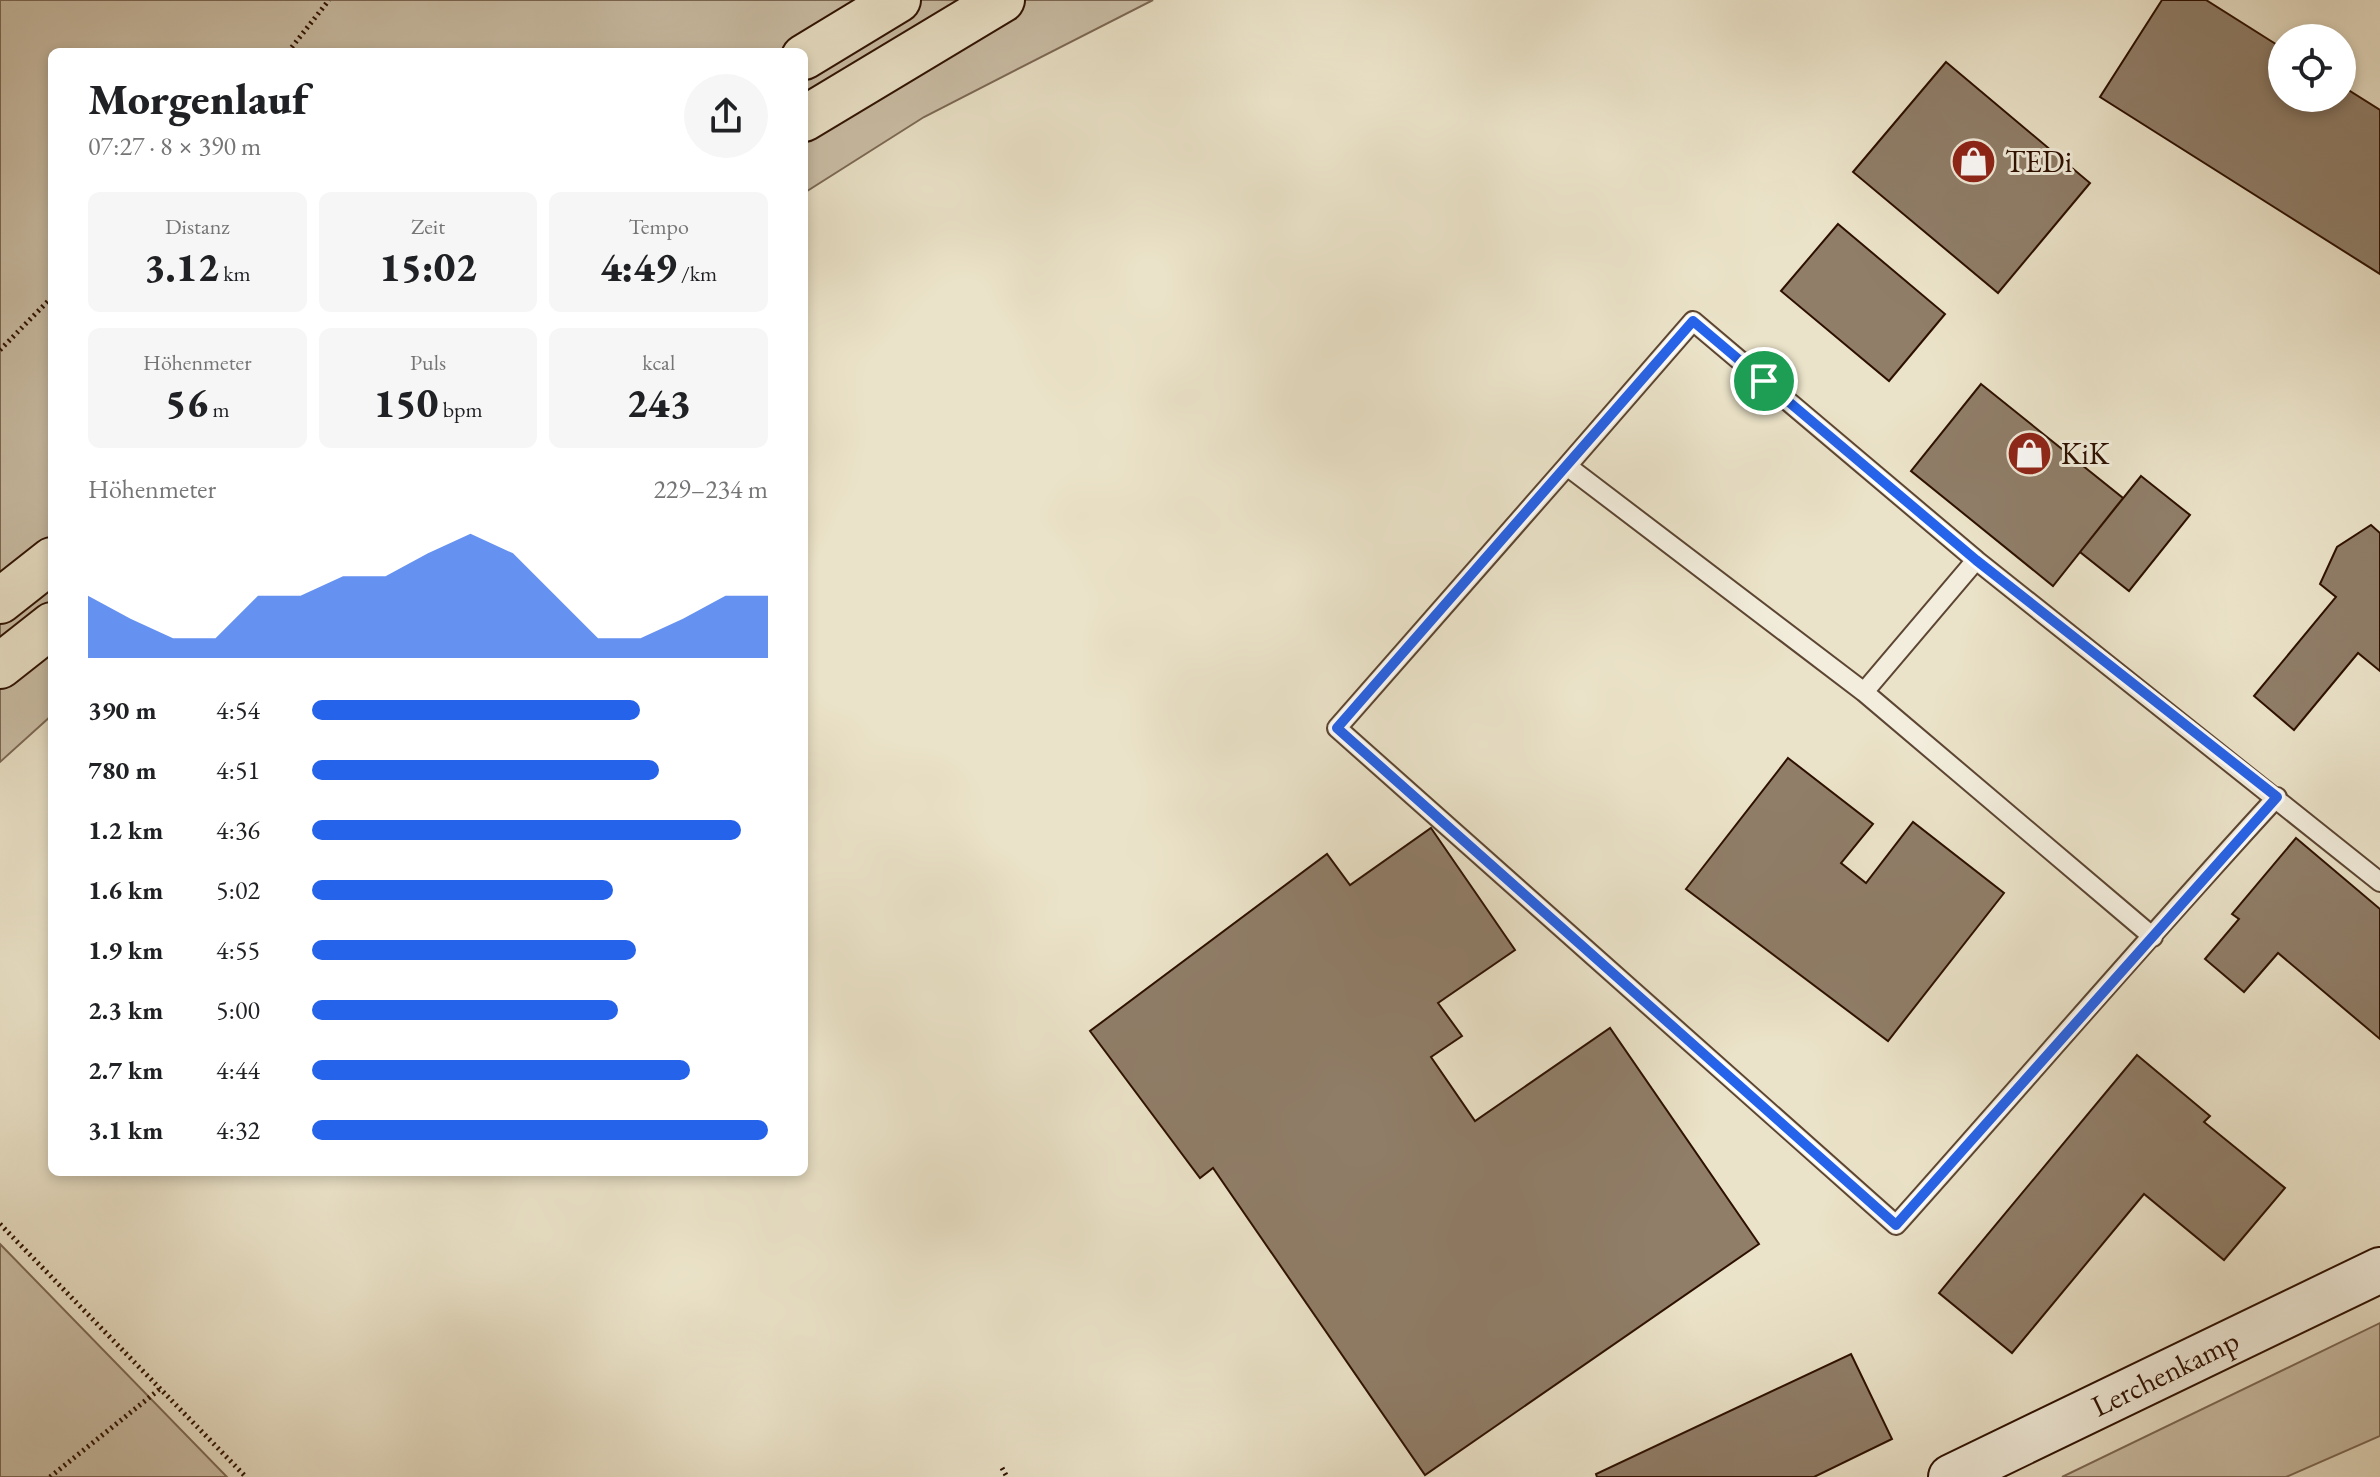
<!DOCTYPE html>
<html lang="de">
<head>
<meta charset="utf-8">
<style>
  :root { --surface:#fff; --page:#f6f6f6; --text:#202124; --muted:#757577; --accent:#2563eb }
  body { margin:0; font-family:"EB Garamond",serif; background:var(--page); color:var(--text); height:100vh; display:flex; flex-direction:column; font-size:30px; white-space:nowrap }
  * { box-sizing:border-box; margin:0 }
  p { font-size:26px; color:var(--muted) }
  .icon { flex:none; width:44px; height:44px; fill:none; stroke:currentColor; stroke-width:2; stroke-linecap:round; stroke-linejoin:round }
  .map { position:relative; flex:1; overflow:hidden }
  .drawer { position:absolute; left:48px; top:48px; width:760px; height:1128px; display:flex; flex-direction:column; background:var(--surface); border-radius:12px; box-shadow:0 4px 12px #0003 }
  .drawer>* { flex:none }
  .fabs { position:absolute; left:2268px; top:24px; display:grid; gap:16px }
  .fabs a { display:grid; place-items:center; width:88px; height:88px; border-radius:50%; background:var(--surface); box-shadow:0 4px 12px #0003; font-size:40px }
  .pin { position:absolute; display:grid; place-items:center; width:68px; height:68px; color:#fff; margin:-34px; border:4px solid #fff; border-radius:50%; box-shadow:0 2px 8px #0007 }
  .round { display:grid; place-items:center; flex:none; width:84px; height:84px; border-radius:42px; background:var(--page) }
  .overview { display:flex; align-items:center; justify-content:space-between; height:136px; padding:0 40px }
  h1 { font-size:44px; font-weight:800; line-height:60px }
  .stats { display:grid; grid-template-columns:repeat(3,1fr); gap:12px; height:136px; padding:8px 40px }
  .stats div { display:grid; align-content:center; border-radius:12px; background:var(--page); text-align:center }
  .stats b { font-size:40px; font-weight:800 }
  .stats small { font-size:22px; font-weight:400 }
  .stats p { font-size:22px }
  .chart { height:224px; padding:16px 40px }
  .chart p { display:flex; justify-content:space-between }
  .chart svg { width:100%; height:144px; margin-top:8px; fill:var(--accent); opacity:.7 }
  ul { padding:0 40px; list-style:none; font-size:26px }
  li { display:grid; grid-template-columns:128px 96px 1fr; align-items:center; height:60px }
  li i { height:20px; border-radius:10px; background:var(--accent) }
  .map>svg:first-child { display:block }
  .green { fill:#cbbfa7; stroke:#7c6854; stroke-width:2 }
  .building { fill:#907e69; stroke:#2d1000; stroke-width:2 }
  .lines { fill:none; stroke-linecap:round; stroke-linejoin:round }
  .lane-casing { stroke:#5c4532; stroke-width:22 }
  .secondary-casing { stroke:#2d1000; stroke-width:48 }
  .highway-casing { stroke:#2d1000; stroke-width:48 }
  .path { stroke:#2d1000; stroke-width:5; stroke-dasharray:2 4; stroke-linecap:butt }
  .lane { stroke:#f2eddc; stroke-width:18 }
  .secondary { stroke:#f2eddc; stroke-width:44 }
  .highway { stroke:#ebe3c9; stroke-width:44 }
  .route-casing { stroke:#fff; stroke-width:16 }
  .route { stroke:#2563eb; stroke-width:10 }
  .labels { text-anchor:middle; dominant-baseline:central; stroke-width:6; stroke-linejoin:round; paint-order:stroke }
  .poi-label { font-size:30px; fill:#2d1000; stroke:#f2eddc; text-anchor:start }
  .street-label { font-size:30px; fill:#2d1000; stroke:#f2eddc }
</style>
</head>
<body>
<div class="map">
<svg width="2380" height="1477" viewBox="0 0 2380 1477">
  <rect width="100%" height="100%" fill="#ebe3c9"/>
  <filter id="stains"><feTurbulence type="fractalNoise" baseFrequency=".0025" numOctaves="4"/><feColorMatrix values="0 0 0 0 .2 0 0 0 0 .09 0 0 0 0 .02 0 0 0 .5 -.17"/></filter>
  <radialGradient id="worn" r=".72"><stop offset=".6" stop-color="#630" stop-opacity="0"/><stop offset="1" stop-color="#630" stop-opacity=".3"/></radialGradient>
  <path class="green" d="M0,0H1153L924,117L804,193V52H52V715L0,762Z
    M0,1244L227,1477H0Z
    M2380,1323V1436L2286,1477H2062Z"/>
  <path class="building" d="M2162,0H2206L2282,48V98H2342V86L2380,110V274L2100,97Z
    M1946,62L2090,183L1998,293L1853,172Z
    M1838,224L1945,314L1889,381L1781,291Z
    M1981,384L2123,498L2053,586L1911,471Z
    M2141,476L2190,515L2129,591L2080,552Z
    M2371,525L2380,533V671L2358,653L2294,730L2254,696L2336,597L2320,584L2337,547Z
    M1788,758L1873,824L1841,863L1866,883L1913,822L2004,893L1888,1041L1686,889Z
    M1431,828L1515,950L1438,1003L1462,1036L1431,1057L1475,1121L1610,1028L1759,1244L1425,1475L1213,1168L1200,1178L1090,1031L1327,854L1350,885Z
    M2296,838L2380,909V1039L2278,953L2244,992L2205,959L2239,919L2232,914Z
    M2137,1055L2210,1116L2204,1122L2285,1188L2224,1260L2144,1194L2012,1353L1939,1293Z
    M1851,1354L1892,1439L1814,1477H1597L1596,1474Z"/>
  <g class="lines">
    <defs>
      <path id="lane" d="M1567,466L1693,321L1976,560L2380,882
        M1864,692L1976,560
        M2153,937L1864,692L1567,466L1337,728L1896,1225C2023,1083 2148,937 2277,797"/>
      <path id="secondary" d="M1951,1477L2380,1270"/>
      <path id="highway" d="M804,57L898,0
        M804,119L1002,0
        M0,601L52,560
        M0,666L52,625"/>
    </defs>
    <use href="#lane" class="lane-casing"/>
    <use href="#secondary" class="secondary-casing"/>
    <use href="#highway" class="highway-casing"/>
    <path class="path" d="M288,52L329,0
      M0,350L52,297
      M0,1224L246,1477
      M1002,1468L1007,1477
      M50,1477L161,1388"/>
    <use href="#lane" class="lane"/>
    <use href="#secondary" class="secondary"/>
    <use href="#highway" class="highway"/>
  </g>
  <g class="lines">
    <defs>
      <path id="route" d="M1693,321L1976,560L2277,797L1896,1225L1337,728Z"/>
    </defs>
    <use href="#route" class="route-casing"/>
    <use href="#route" class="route"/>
  </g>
  <defs>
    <symbol id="shop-disc" viewBox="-11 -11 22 22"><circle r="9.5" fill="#8f2418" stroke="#f2eddc"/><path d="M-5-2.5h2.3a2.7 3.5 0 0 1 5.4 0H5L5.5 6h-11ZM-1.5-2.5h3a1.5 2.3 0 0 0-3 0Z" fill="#fff"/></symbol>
  </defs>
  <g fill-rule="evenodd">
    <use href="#shop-disc" x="1948" y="136" width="51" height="51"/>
    <use href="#shop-disc" x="2004" y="428" width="51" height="51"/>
  </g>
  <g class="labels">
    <g class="poi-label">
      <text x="2005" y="161">TEDi</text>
      <text x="2061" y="453">KiK</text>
    </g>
    <g class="street-label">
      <text transform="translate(2165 1373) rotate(-26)">Lerchenkamp</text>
    </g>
  </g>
  <rect width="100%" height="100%" filter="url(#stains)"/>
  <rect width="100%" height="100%" fill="url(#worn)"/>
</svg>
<div class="fabs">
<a><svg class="icon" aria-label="locate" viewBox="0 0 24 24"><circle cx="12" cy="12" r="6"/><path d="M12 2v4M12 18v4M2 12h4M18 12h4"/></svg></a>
</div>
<div class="pin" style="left:1764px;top:381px;background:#1e9e55"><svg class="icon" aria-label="arrive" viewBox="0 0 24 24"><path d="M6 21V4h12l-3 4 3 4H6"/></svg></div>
<section class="drawer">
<div class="overview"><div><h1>Morgenlauf</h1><p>07:27 · 8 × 390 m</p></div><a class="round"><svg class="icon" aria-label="share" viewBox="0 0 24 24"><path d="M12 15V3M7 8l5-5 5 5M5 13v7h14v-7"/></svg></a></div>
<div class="stats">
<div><p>Distanz</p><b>3.12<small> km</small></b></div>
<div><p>Zeit</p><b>15:02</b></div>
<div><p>Tempo</p><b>4:49<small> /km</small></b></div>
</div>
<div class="stats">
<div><p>Höhenmeter</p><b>56<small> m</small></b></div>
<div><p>Puls</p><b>150<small> bpm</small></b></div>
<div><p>kcal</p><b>243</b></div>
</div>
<div class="chart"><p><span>Höhenmeter</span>229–234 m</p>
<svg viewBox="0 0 160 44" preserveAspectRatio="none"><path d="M0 44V25L10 32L20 38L30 38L40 25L50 25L60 19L70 19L80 12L90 6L100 12L110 25L120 38L130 38L140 32L150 25L160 25V44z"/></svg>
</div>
<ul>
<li><b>390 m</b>4:54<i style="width:72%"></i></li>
<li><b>780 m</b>4:51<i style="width:76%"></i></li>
<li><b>1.2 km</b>4:36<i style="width:94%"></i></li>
<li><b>1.6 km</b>5:02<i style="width:66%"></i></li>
<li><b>1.9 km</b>4:55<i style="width:71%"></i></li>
<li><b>2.3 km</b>5:00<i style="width:67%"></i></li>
<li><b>2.7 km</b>4:44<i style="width:83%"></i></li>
<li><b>3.1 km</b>4:32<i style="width:100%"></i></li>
</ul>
</section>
</div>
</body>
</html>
